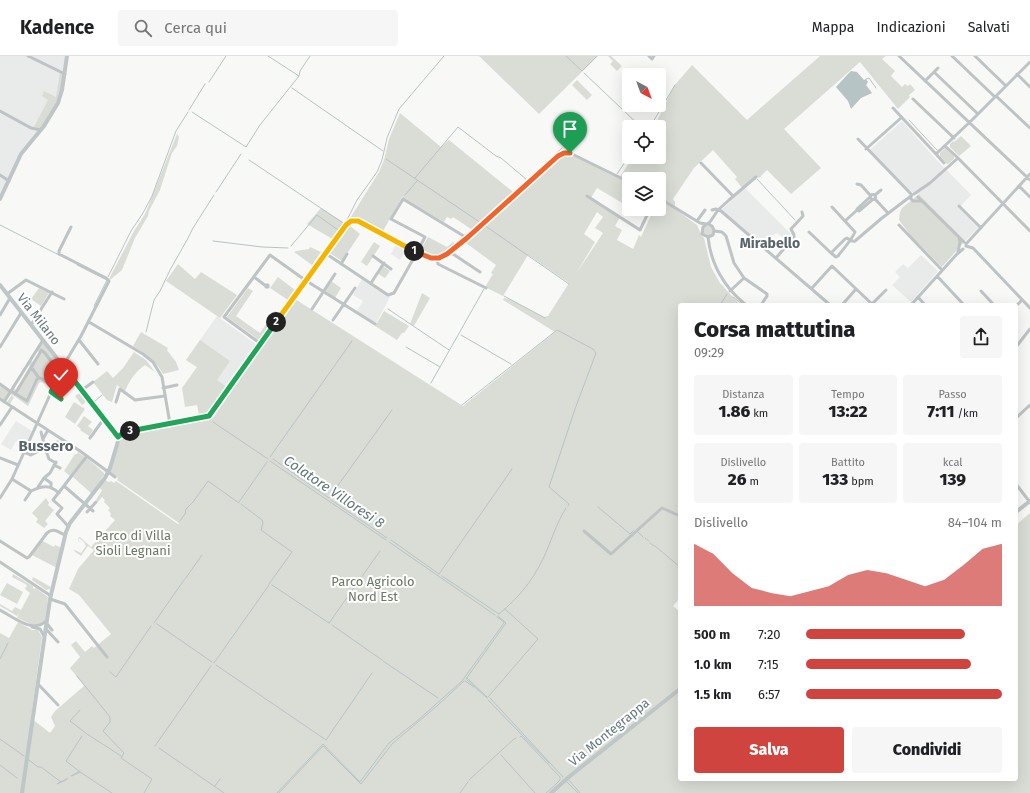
<!DOCTYPE html>
<html lang="it">
<head>
<meta charset="utf-8">
<style>
  :root { --surface:#fff; --page:#f6f6f6; --text:#202124; --muted:#757577; --line:#e0e0e0; --accent:#cf443f }
  body { margin:0; font-family:"Fira Sans",sans-serif; background:var(--page); color:var(--text); height:100vh; display:flex; flex-direction:column; font-size:15px; white-space:nowrap }
  * { box-sizing:border-box; margin:0 }
  p { font-size:13px; color:var(--muted) }
  .icon { flex:none; width:22px; height:22px; fill:none; stroke:currentColor; stroke-width:2; stroke-linecap:round; stroke-linejoin:round }
  .map { position:relative; flex:1; overflow:hidden }
  .details { position:absolute; left:678px; top:247px; width:340px; height:478px; display:flex; flex-direction:column; background:var(--surface); border-radius:4px; box-shadow:0 4px 16px #0002 }
  .details>* { flex:none }
  .needle { width:26px; rotate:139deg }
  .buttons { position:absolute; left:622px; top:12px; display:grid; gap:8px }
  .buttons a { display:grid; place-items:center; width:44px; height:44px; border-radius:4px; background:var(--surface); box-shadow:0 4px 16px #0002; font-size:20px }
  .pin { position:absolute; display:grid; place-items:center; width:34px; height:34px; color:#fff; margin:-41px -17px; border-radius:50% 50% 50% 0; rotate:-45deg; box-shadow:0 0 4px #0007 }
  .pin .icon { rotate:45deg }
  .km { position:absolute; width:20px; height:20px; margin:-10px; border-radius:50%; background:#222; color:#fff; font-size:11px; line-height:20px; text-align:center }
  .round { display:grid; place-items:center; flex:none; width:42px; height:42px; border-radius:4px; background:var(--page) }
  .overview { display:flex; align-items:center; justify-content:space-between; height:68px; padding:0 16px }
  h1 { font-size:22px; font-weight:800; line-height:30px }
  .figures { display:grid; grid-template-columns:repeat(3,1fr); gap:6px; height:68px; padding:4px 16px }
  .figures div { display:grid; align-content:center; border-radius:4px; background:var(--page); text-align:center }
  .figures b { font-size:17px; font-weight:800 }
  .figures small { font-size:11px; font-weight:400 }
  .figures p { font-size:11px }
  .chart { height:112px; padding:8px 16px }
  .chart p { display:flex; justify-content:space-between }
  .chart svg { width:100%; height:72px; margin-top:4px; fill:var(--accent); opacity:.7 }
  .action { display:flex; gap:8px; margin-top:auto; padding:8px 16px }
  .action a { flex:1; height:46px; border-radius:4px; background:var(--accent); color:#fff; font-size:16px; font-weight:800; line-height:46px; text-align:center }
  .action a+a { background:var(--page); color:var(--text) }
  ul { padding:0 16px; list-style:none; font-size:13px }
  li { display:grid; grid-template-columns:64px 48px 1fr; align-items:center; height:30px }
  li i { height:10px; border-radius:5px; background:var(--accent) }
  header { display:flex; align-items:center; gap:24px; box-sizing:border-box; height:56px; padding:0 20px; background:var(--surface); border-bottom:1px solid var(--line) }
  header strong { font-size:19px }
  nav { display:flex; gap:22px; margin-inline-start:auto; font-size:14px }
  .search { width:280px; height:36px; background:var(--page); display:flex; align-items:center; gap:10px; box-sizing:border-box; padding:0 14px; border-radius:4px; color:var(--muted); font-size:15px }
  .map>svg:first-child { display:block }
  .built { fill:#e9eaea }
  .green { fill:#daddd6; fill-rule:evenodd }
  .water { fill:#b7c4c6 }
  .lines { fill:none; stroke-linecap:round; stroke-linejoin:round }
  .stream { stroke:#b7c4c6; stroke-width:1 }
  .street { stroke:#bec3c5; stroke-width:3 }
  .secondary { stroke:#bec6c8; stroke-width:4 }
  .split-1-casing { stroke:#fff; stroke-width:8 }
  .split-2-casing { stroke:#fff; stroke-width:8 }
  .split-3-casing { stroke:#fff; stroke-width:8 }
  .split-4-casing { stroke:#fff; stroke-width:8 }
  .split-1 { stroke:#f0652b; stroke-width:5 }
  .split-2 { stroke:#f5b400; stroke-width:5 }
  .split-3 { stroke:#22a559; stroke-width:5 }
  .split-4 { stroke:#22a559; stroke-width:5 }
  .labels { text-anchor:middle; dominant-baseline:central; stroke-width:4; stroke-linejoin:round; paint-order:stroke }
  .street-label { font-size:13px; fill:#66797e; stroke:#fff }
  .park-label { font-size:13px; fill:#6c7765; stroke:#fff }
  .neighbourhood-label { font-size:14px; font-weight:bold; fill:#58656a; stroke:#fff }
  .water-label { font-size:14px; font-style:italic; fill:#617678; stroke:#fff }
  .quarter-label { font-size:15px; font-weight:bold; fill:#58656a; stroke:#fff }
</style>
</head>
<body>
<header>
<strong>Kadence</strong>
<div class="search"><svg class="icon" aria-label="search" viewBox="0 0 24 24"><circle cx="10" cy="10" r="6"/><path d="M15 15l6 6"/></svg>Cerca qui</div>
<nav><a>Mappa</a><a>Indicazioni</a><a>Salvati</a></nav>
</header>
<div class="map">
<svg width="1030" height="737" viewBox="0 0 1030 737">
  <rect width="100%" height="100%" fill="#f8f8f6"/>
  <path class="built" d="M0,0H67L58,47L22,96L0,143Z
    M902,65L933,100L971,139L959,152L978,172L965,185L919,138L909,135L870,94Z
    M745,132L793,180L788,186L777,177L759,186L721,154Z
    M396,188L406,194L400,204L391,198Z
    M921,199L938,215L911,246L892,229L900,221L895,216L903,208L908,212Z
    M362,223L390,241L376,267L356,256L363,245L353,239Z
    M217,260L257,289L243,309H242L237,315L239,316L227,331L186,304Z
    M16,365L32,375L26,390L16,385L11,394L1,388Z"/>
  <path class="green" d="M479,0H598L539,58Z
    M608,0H611L622,10L617,15L610,8L613,5Z
    M820,0H886L882,3L895,15L891,20L902,31L905,28L908,30L910,28L915,34L909,39L910,41L898,53L860,6L784,73L821,112L791,138L767,114L759,122L756,120L743,133L735,123L737,121L713,94L694,112L673,143L675,146V153L697,169L701,178L704,182L711,211L720,227L740,249H680V542L673,550L680,556V723H1016V469L1030,457V737H0V577L9,582L18,566L32,574H38L42,581L31,662L50,677L55,670L51,661L55,655L84,630L70,612L80,601L71,589L76,585L85,596L92,590L94,592L111,578L79,539L69,533L78,513L94,494L88,490L81,500L74,495L75,494L81,497L86,490L84,486L79,482L78,484L81,487L78,485V482L80,481L91,491L115,464L110,460L111,458L108,454L110,452L104,446L105,444L102,441L98,446L96,444L102,434L99,432L105,424L109,426L111,425L114,427L116,425L178,468L179,467L117,424L118,422L112,418L110,415L121,382L126,377L209,363L213,362L295,243L463,350L555,276L503,244L504,242L509,243L544,261L548,260L569,227L528,199L503,240L485,231L493,218L491,217L496,209L466,187L475,178L474,175L453,161L451,163L447,161L444,166L402,141L382,177L358,164H349L379,116L384,104L389,83L400,57L441,91L449,84L512,135L513,136L493,155L494,156L521,134L523,135L557,106L556,105C559,102 563,99 567,99C576,99 608,118 619,122L633,101H659V71H654L674,30L692,9L747,64ZM629,123H659V153H654L641,181L639,179L633,193L617,184L622,174L615,170L620,161L591,142L597,132L629,151ZM597,156L603,161L595,172L603,177L576,218L595,186L584,178Z
    M60,16L65,18L62,37L41,73L34,71L48,44L42,40L44,35L56,41Z
    M577,24L592,39L587,44L572,29Z
    M177,78L179,81L177,90L172,97L168,109L160,134L149,155L148,160L135,182L122,214L110,224L109,223L134,175L145,158Z
    M961,80L971,90L959,100L950,91V88L953,85L954,86Z
    M945,92L954,100V103L948,108H947L940,100V97Z
    M919,138L965,185L942,211L911,180L899,164L900,156L902,152Z
    M321,152L345,167L334,184L307,168Z
    M349,169L360,178L342,205L328,196Z
    M703 175a5 5 0 1 1 10 0a5 5 0 1 1-10 0Z
    M428,181L447,191L453,186L456,188C442,199 436,202 420,195Z
    M374,186L380,190L367,210L361,206Z
    M310,191L321,196L312,209L294,196L296,195L309,193Z
    M178,208L195,223L201,216L237,239L220,262L166,225Z
    M383,210L390,215L385,222L378,218Z
    M278,221L295,234L288,244L270,232Z
    M331,225L341,232L335,242L325,235Z
    M39,232L49,237L41,250L31,243Z
    M248,232L253,235L236,260L260,277L275,255L278,257L259,284L227,261Z
    M422,237L430,242L414,270L410,268Z
    M384,255L409,270L404,277H402L397,284L375,270Z
    M141,276L168,292L167,294L176,306L179,314L163,318C155,304 146,298 133,290Z
    M200,284L230,305L217,324L227,331L220,342H218L215,345L217,347C211,354 208,357 199,359L197,349L185,351L182,332L197,311L186,304Z
    M42,288H44L61,311L60,314L58,312L54,322L56,324L53,331L41,326L39,327L28,350L13,339L12,340L14,341L10,348L7,346L12,339L10,337L4,346L0,343V329L10,336L13,332L16,334L30,310L28,308L30,304L33,306L39,297L36,294Z
    M134,296L146,304L155,316L145,309C135,316 130,324 125,335L117,329L112,346L107,344L93,326L107,315L113,322L123,312Z
    M81,336L87,345L82,349L75,340Z
    M74,346L85,353L75,368L65,361Z
    M84,360L92,366L88,370L93,374L89,380L80,374L81,373L77,370Z
    M79,394L80,395L79,397L86,402L71,421L64,415L75,398H77Z
    M86,403H88L104,417V419L92,438L73,421Z
    M46,442L49,447L48,449L54,454L45,465L48,468L44,472L36,466L38,463L32,457Z
    M41,484L54,491L55,489L60,491L61,494L57,512L32,499Z
    M13,518L33,530V532L34,533L36,532L48,541L45,564L41,569L30,568L20,563L17,562L19,557L17,560L0,550V548L12,555L15,551L21,554L30,537L25,533L27,529L12,521Z
    M33,521L51,531L50,533L46,534L32,524Z
    M7,527L23,536L17,548L0,539Z"/>
  <path class="water" d="M851,15L857,16L864,24L866,23L868,26L866,29L872,37L861,42L851,53L848,45L836,31L847,19Z"/>
  <g class="lines">
    <path class="stream" d="M566,0L582,15L597,0
      M584,17L641,71
      M299,20L300,15L310,0
      M866,23L869,22L876,32
      M209,26L226,0
      M292,32L383,95
      M189,54L205,28
      M192,56L246,91L260,69L299,20L268,0
      M909,64L937,94
      M650,71L675,29
      M386,103L481,167
      M249,104L343,167
      M617,118L629,100
      M415,122L458,71L496,100L501,102L527,124
      M757,123L795,164
      M216,136L241,98
      M405,139L417,125
      M505,144L562,92
      M351,163L355,162L358,164
      M347,164L357,144L377,116L382,104L387,82L399,53L444,0
      M0,169L59,199
      M484,169L569,228
      M474,174L502,147
      M213,185L262,191L288,192
      M291,190L317,159L338,174L342,168
      M77,209L107,224L94,250
      M108,221L131,175L143,157L152,140L176,75L188,56
      M504,240L545,262
      M733,241L743,249
      M720,249L727,238
      M388,253L449,294
      M146,276L154,244L160,235L170,214L187,184L193,172L214,139
      M461,279L511,308
      M406,291L440,311
      M431,327L484,233
      M58,331L65,335
      M94,346L102,339
      M462,349L557,274L593,293L596,297L575,353L549,431L569,448L568,450
      M213,366L268,403
      M270,401L352,285
      M273,403L329,442L392,354
      M270,405L386,484
      M331,444L387,482
      M239,446L267,406
      M241,448L262,464L263,467L261,474L292,496L269,528
      M598,451L630,478L633,475
      M180,465L185,458L186,453L193,446L208,425L239,447
      M638,476L643,481
      M645,482L649,485
      M391,484L439,518L512,413
      M389,486L495,559
      M650,487L654,490
      M655,490L680,511
      M442,520L499,558
      M185,523L202,499
      M272,529L329,567
      M499,558C519,541 531,527 543,503C551,486 556,468 566,452
      M154,567L184,524
      M329,567L380,495
      M157,568L212,606
      M332,569L382,604
      M0,603L8,587
      M383,605L438,642
      M214,607L269,529
      M216,609L326,684L372,617
      M110,616L116,621L151,570
      M77,620L110,661V666L103,675L124,697L121,702L152,723L144,737
      M467,622L487,641
      M466,623L506,567L498,560
      M467,624L487,642
      M465,625L474,631
      M488,641L538,583L505,553
      M490,642L563,721
      M488,644L549,707
      M80,654L70,665L87,678L121,700
      M520,681L521,680L560,721V724L555,729
      M0,683L24,700
      M155,690L211,610
      M159,692L224,737
      M501,699L535,737
      M29,704L38,711H41L61,726L68,722
      M0,709L17,722
      M80,716L66,705L82,680
      M71,720L80,715
      M72,720L80,716L112,737
      M469,724L514,683L516,682
      M569,724L580,737
      M60,726L57,728L66,724
      M567,726L578,737
      M215,730L220,723
      M277,737L323,688L360,726L389,687L417,665L462,625L504,567V566L497,561
      M279,737L323,690L361,728L392,688L437,650L464,625
      M460,737L468,726
      M546,737L554,730"/>
    <path class="street" d="M28,0L65,18
      M649,0L652,3L654,0
      M899,0L1030,124
      M952,0L995,41
      M975,0L1006,30
      M934,16L978,58
      M1017,18L1030,31
      M925,25L938,12
      M996,40L1030,72
      M913,43L954,82
      M893,52L936,98
      M0,55L31,72L41,74
      M858,83L912,139
      M866,93L901,62
      M958,102L1030,175
      M701,107L733,140
      M944,107L936,98L972,64L1030,6
      M0,119L9,125
      M857,128L861,129L870,139
      M1019,130L1030,141
      M914,138L930,127L958,102L945,90
      M870.5 141a2.5 2.5 0 1 1 5 0a2.5 2.5 0 1 1-5 0Z
      M875,139L881,134
      M587,140L640,174L650,153
      M911,140V143L913,145H921
      M870,141L857,153V154L859,155L872,144
      M918,141L964,186
      M659,142L700,167L706,168
      M875,143L888,157
      M959,150L981,172
      M832,151L855,176C851,185 844,192 838,200L836,201L831,197L845,183L847,182C850,184 852,186 855,185L882,162L911,140
      M712,154L716,153L721,155L829,248L827,249
      M697,165L705,154
      M845,165L857,154
      M708,168L712,170L714,174L713,179L708,181L702,178L703,171L710,166L718,154L729,144L756,121
      M899,169L942,214
      M714,175L722,176L726,180L734,207L744,222L767,238V240L761,249
      M809,176L831,197
      M708,181C711,209 724,231 746,249
      M966,188L1030,118
      M966,190L973,192L1030,252
      M450,196L480,216
      M958,196L960,186L959,181
      M325,197L388,239L394,237L416,198L425,181L391,163L403,143L467,182
      M373,200L391,213
      M437,202L438,208L486,232
      M776,202L794,181V179L791,173L803,160L802,156
      M341,208L347,198
      M937,220L964,249
      M254,221L266,230
      M371,227L384,207
      M266,229H268V231H266Z
      M812,232L832,210L873,249
      M730,235L744,222
      M981,235L994,249
      M7,238L26,224L64,243
      M918,241L925,249
      M842,249L856,233
      M871,249L886,234
      M911,249L957,198L963,193
      M1016,250L1022,244
      M312,253L335,218
      M0,259L10,242
      M333,264L355,232
      M89,266L143,298L153,306L162,321L170,368
      M31,269L52,236
      M79,284L98,308
      M261,288L224,261L270,199L305,224L375,268
      M0,291L21,257
      M1016,291L1030,273
      M41,294L44,296L54,309L49,322L55,327
      M31,311L39,322
      M0,328L11,336
      M163,332L177,329
      M82,334L93,326
      M11,335L27,345L37,323L40,322L46,325L49,322
      M51,336L61,343
      M15,338L41,295
      M0,343L80,395L115,421
      M4,346L43,284
      M116,346L120,333L135,344L165,340
      M1016,362L1030,349
      M0,369L12,351
      M41,376L45,392L49,403L56,407
      M118,381L126,376L209,360L346,169L351,165H358L427,201C439,205 448,198 457,191L562,97L566,96L572,98L629,126
      M90,382L103,364H104
      M43,383L48,374
      M24,396L31,399L57,386L60,387
      M0,402L18,409
      M54,409L60,412
      M44,422L50,417L56,406
      M12,423L31,435C42,430 49,428 59,437
      M1016,428L1029,445
      M64,430L93,455
      M38,431L44,422L51,427V431
      M0,442L12,423L63,310L81,280L109,225L106,222L59,198V195L71,171
      M25,444L31,435
      M87,456L96,446
      M68,470L57,458L62,452L53,444L87,400
      M584,475L611,498L662,452L680,460
      M0,485L27,502L29,501L47,477C54,471 58,476 65,479
      M0,506L51,540
      M50,543L65,548L107,601
      M0,554C13,561 33,578 46,565
      M47,568L52,574
      M32,571L40,573L44,580
      M46,573L58,586
      M38,628L58,649"/>
    <path class="secondary" d="M0,143L21,98L44,70L58,47L62,34L67,0
      M0,229L119,382L110,412L105,422L70,467L66,476L50,543L22,737
      M1016,456L1030,445
      M551,737L570,720L680,633"/>
  </g>
  <g class="lines">
    <defs>
      <path id="split-1" d="M414,195L431,202H439L447,198L467,182L558,100L564,97H570"/>
      <path id="split-2" d="M276,266L346,169L351,165H358L414,195"/>
      <path id="split-3" d="M130,375L209,360L276,266"/>
      <path id="split-4" d="M61,343L51,336L63,310L118,381L123,377L130,375"/>
    </defs>
    <use href="#split-1" class="split-1-casing"/>
    <use href="#split-2" class="split-2-casing"/>
    <use href="#split-3" class="split-3-casing"/>
    <use href="#split-4" class="split-4-casing"/>
    <use href="#split-1" class="split-1"/>
    <use href="#split-2" class="split-2"/>
    <use href="#split-3" class="split-3"/>
    <use href="#split-4" class="split-4"/>
  </g>
  <g class="labels">
    <g class="street-label">
      <text transform="translate(39 263) rotate(52)">Via Milano</text>
      <text transform="translate(609 676) rotate(-39)">Via Montegrappa</text>
    </g>
    <g class="park-label">
      <text x="133" y="479">Parco di Villa<tspan x="133" dy="15">Sioli Legnani</tspan></text>
      <text x="373" y="525">Parco Agricolo<tspan x="373" dy="15">Nord Est</tspan></text>
    </g>
    <g class="neighbourhood-label">
      <text x="770" y="187">Mirabello</text>
    </g>
    <g class="water-label">
      <text transform="translate(334 436) rotate(34)">Colatore Villoresi 8</text>
    </g>
    <g class="quarter-label">
      <text x="46" y="390">Bussero</text>
    </g>
  </g>
</svg>
<div class="buttons">
<a><svg class="needle" viewBox="-14 -14 28 28"><path d="M0-13l5 13h-10z" fill="#e53935"/><path d="M0 13l5-13h-10z" fill="#757577"/></svg></a>
<a><svg class="icon" aria-label="locate" viewBox="0 0 24 24"><circle cx="12" cy="12" r="6"/><path d="M12 2v4M12 18v4M2 12h4M18 12h4"/></svg></a>
<a><svg class="icon" aria-label="layers" viewBox="0 0 24 24"><path d="M12 4l9 5-9 5-9-5zM3 14l9 5 9-5"/></svg></a>
</div>
<div class="pin" style="left:570px;top:97px;background:#1e9e55"><svg class="icon" aria-label="arrive" viewBox="0 0 24 24"><path d="M6 21V4h12l-3 4 3 4H6"/></svg></div>
<div class="pin" style="left:61px;top:343px;background:#d93025"><svg class="icon" aria-label="check" viewBox="0 0 24 24"><path d="M5 12l5 5 9-10"/></svg></div>
<b class="km" style="left:414px;top:195px">1</b>
<b class="km" style="left:276px;top:266px">2</b>
<b class="km" style="left:130px;top:375px">3</b>
<section class="details">
<div class="overview"><div><h1>Corsa mattutina</h1><p>09:29</p></div><a class="round"><svg class="icon" aria-label="share" viewBox="0 0 24 24"><path d="M12 15V3M7 8l5-5 5 5M5 13v7h14v-7"/></svg></a></div>
<div class="figures">
<div><p>Distanza</p><b>1.86<small> km</small></b></div>
<div><p>Tempo</p><b>13:22</b></div>
<div><p>Passo</p><b>7:11<small> /km</small></b></div>
</div>
<div class="figures">
<div><p>Dislivello</p><b>26<small> m</small></b></div>
<div><p>Battito</p><b>133<small> bpm</small></b></div>
<div><p>kcal</p><b>139</b></div>
</div>
<div class="chart"><p><span>Dislivello</span>84–104 m</p>
<svg viewBox="0 0 160 44" preserveAspectRatio="none"><path d="M0 44V6L10 12L20 24L30 33L40 36L50 38L60 35L70 32L80 25L90 22L100 24L110 28L120 32L130 28L140 19L150 9L160 6V44z"/></svg>
</div>
<ul>
<li><b>500 m</b>7:20<i style="width:81%"></i></li>
<li><b>1.0 km</b>7:15<i style="width:84%"></i></li>
<li><b>1.5 km</b>6:57<i style="width:100%"></i></li>
</ul>
<div class="action"><a>Salva</a><a>Condividi</a></div>
</section>
</div>
</body>
</html>
